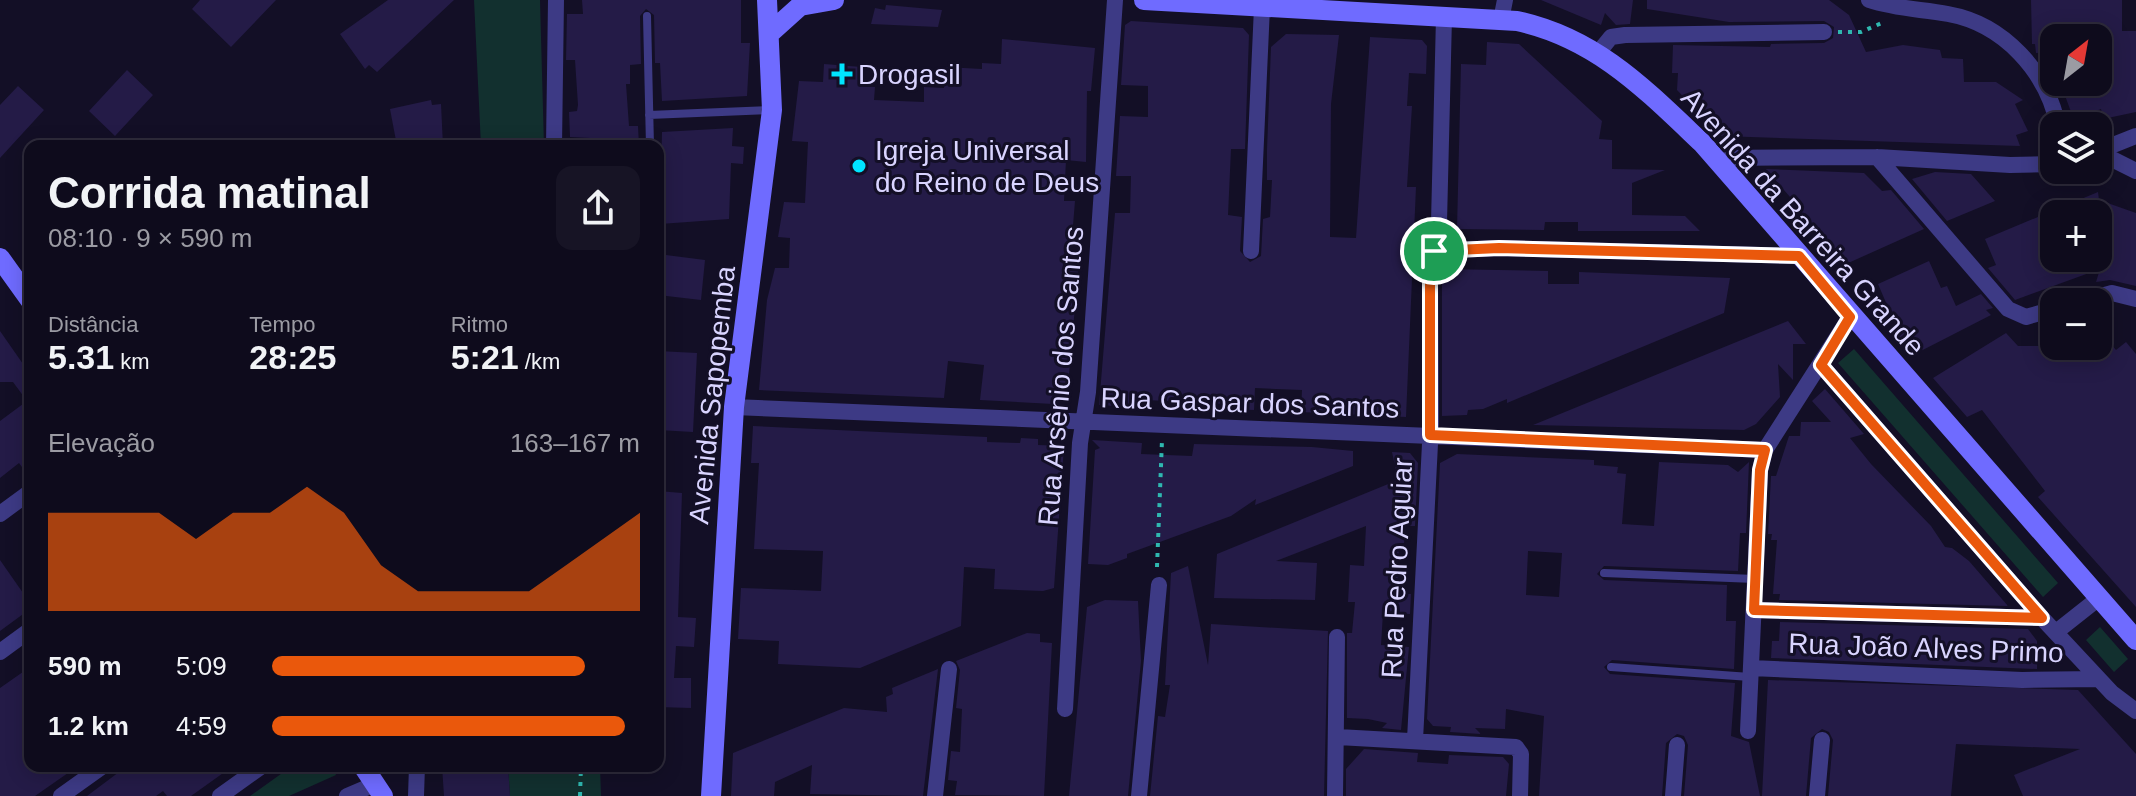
<!DOCTYPE html>
<html lang="pt">
<head>
<meta charset="utf-8">
<style>
  :root { --surface:#0e0b1c; --page:#171425; --text:#f1f3f6; --muted:#9b9ba3; --line:#2e2b3b; --accent:#ea580c }
  body { margin:0; font-family:Arial,sans-serif; background:var(--page); color:var(--text); height:100vh; display:flex; flex-direction:column; font-size:30px; white-space:nowrap }
  * { box-sizing:border-box; margin:0 }
  p { font-size:26px; color:var(--muted) }
  .icon { flex:none; width:44px; height:44px; fill:none; stroke:currentColor; stroke-width:2; stroke-linecap:round; stroke-linejoin:round }
  .map { position:relative; flex:1; overflow:hidden }
  .side { position:absolute; left:24px; top:140px; width:640px; height:632px; display:flex; flex-direction:column; background:var(--surface); border-radius:16px; box-shadow:0 4px 20px #0003,0 0 0 2px var(--line) }
  .side>* { flex:none }
  .needle { width:52px; rotate:31deg }
  .controls { position:absolute; left:2040px; top:24px; display:grid; gap:16px }
  .controls a { display:grid; place-items:center; width:72px; height:72px; border-radius:16px; background:var(--surface); box-shadow:0 4px 20px #0003,0 0 0 2px var(--line); font-size:40px }
  .pin { position:absolute; display:grid; place-items:center; width:68px; height:68px; color:#fff; margin:-34px; border:4px solid #fff; border-radius:50%; box-shadow:0 2px 8px #0007 }
  .round { display:grid; place-items:center; flex:none; width:84px; height:84px; border-radius:16px; background:var(--page) }
  .overview { display:flex; align-items:center; justify-content:space-between; height:136px; padding:0 24px }
  h1 { font-size:44px; font-weight:800; line-height:60px }
  .figures { display:grid; grid-template-columns:repeat(3,1fr); gap:12px; height:136px; padding:8px 24px }
  .figures div { display:grid; align-content:center }
  .figures b { font-size:34px; font-weight:800 }
  .figures small { font-size:22px; font-weight:400 }
  .figures p { font-size:22px }
  .chart { height:224px; padding:16px 24px }
  .chart p { display:flex; justify-content:space-between }
  .chart svg { width:100%; height:144px; margin-top:8px; fill:var(--accent); opacity:.7 }
  ul { padding:0 24px; list-style:none; font-size:26px }
  li { display:grid; grid-template-columns:128px 96px 1fr; align-items:center; height:60px }
  li i { height:20px; border-radius:10px; background:var(--accent) }
  .map>svg:first-child { display:block }
  .green { fill:#12302f }
  .building { fill:#241b47; fill-rule:evenodd }
  .lines { fill:none; stroke-linecap:round; stroke-linejoin:round }
  .path { stroke:#2fb8b0; stroke-width:4; stroke-dasharray:4 6; stroke-linecap:butt }
  .lane { stroke:#3d3a85; stroke-width:8 }
  .street { stroke:#3d3a85; stroke-width:16 }
  .secondary { stroke:#6f6bff; stroke-width:20 }
  .route-casing { stroke:#fff; stroke-width:16 }
  .route { stroke:#ea580c; stroke-width:10 }
  .poi-dot { fill:#00e5ff; stroke:#130f26; stroke-width:3 }
  .labels { text-anchor:middle; dominant-baseline:central; stroke-width:6; stroke-linejoin:round; paint-order:stroke }
  .poi-label { font-size:28px; fill:#d9d4ff; stroke:#130f26; text-anchor:start }
  .street-label { font-size:28px; fill:#d9d4ff; stroke:#130f26 }
</style>
</head>
<body>
<div class="map">
<svg width="2136" height="796" viewBox="0 0 2136 796">
  <rect width="100%" height="100%" fill="#130f26"/>
  <path class="green" d="M474,0H540L544,146H481Z
    M1854,349L2058,583L2043,597L1838,363Z
    M2100,627L2128,659L2114,672L2086,640Z
    M292,766H332L336,775L289,796H250Z
    M508,766H600L601,796H510Z"/>
  <path class="building" d="M200,0H276L231,47L192,9Z
    M388,0H454L377,72L369,65L365,69L340,34Z
    M582,0H741V43H750L747,96L662,101L660,63H655L654,15L646,9L640,16L641,64L630,65V84H626L629,126H638L639,146H590V138L570,137L569,112L577,111L578,105L575,60H566L567,14H583Z
    M1541,0H1633L1630,24L1616,25L1605,13L1601,25Z
    M1647,0H1829L1849,15L1866,52L1903,45L1940,50L1942,58L1963,59L1964,82H1996L2023,100L2015,104L2028,131L2016,135L2020,146L1721,136L1677,90L1678,73H1672L1673,45L1770,47L1771,44L1824,43L1833,38L1834,27L1824,21L1729,22L1647,9Z
    M2031,0H2122V31H2136V112L2103,119L2101,109L2074,120L2060,82H2098V38H2054V52L2036,53L2035,44H2032Z
    M886,5L942,10L938,27L871,24L875,8L885,10Z
    M1131,21L1243,28L1249,35L1245,149H1231L1228,215L1242,217L1240,251L1250,262L1261,256L1263,219L1270,217L1272,180H1267V150L1271,47L1286,34L1339,35L1331,104L1330,237L1356,238L1370,37L1422,40L1427,46L1426,74L1409,73L1407,106H1412L1407,187H1416L1406,417L1301,412L1302,390L1255,388L1254,410L1224,409V404L1146,400V408L1099,405L1115,213H1130L1131,176H1116L1120,116L1148,117V86L1121,85L1125,25Z
    M1002,39L1095,48L1091,91H1087L1086,162L1066,160L1064,201H1075L1071,250H1080L1067,397L1053,404L980,400L984,365L948,361L944,398L759,390L767,300L775,268H789L790,238L778,237L784,202L805,203L808,142L792,141L799,81L823,82L824,64L862,67L861,86L875,87L874,100L924,102V87L944,88L945,67L982,69V63L1001,64Z
    M1487,42L1519,44L1602,121L1599,139L1612,140V169L1665,170L1632,183V215L1685,216L1700,231H1578V222H1545L1544,230L1457,229L1461,64L1486,65Z
    M127,70L153,95L115,136L89,111Z
    M18,86L44,110L0,158V105Z
    M431,100L432,105L441,104L443,146H397L390,109Z
    M733,128L732,146L744,147L743,164L731,163L729,219L660,224L662,132Z
    M1766,169L1864,173L1882,191L1891,190L1924,229L1846,264L1814,227H1809L1808,216L1794,218L1790,197Z
    M1935,172L1971,174L1995,201L1947,221L1912,179Z
    M2098,192L2099,200L2136,213V286L2110,280L2096,282L2100,269L2015,300L1988,268L1996,265L1985,239ZM2054,214H2098V258H2054Z
    M658,254L705,260L701,300L658,295Z
    M1929,261L1941,288L1947,286L1956,306L1981,294L1993,308L1986,310L1991,315L1913,355L1895,334L1899,333L1878,284Z
    M1442,269L1548,271V284H1579V272L1730,278L1724,313L1507,403V399L1483,409L1468,410L1467,415L1442,416Z
    M1788,321L1806,344H1793V380L1778,364L1780,397L1756,424L1744,430L1533,425Z
    M2098,329L2116,350L2126,342L2136,354V607L2038,497L2045,491L1982,410L1967,417L1933,378L2006,333L2018,346H2098Z
    M0,331L30,374V478L19,463L0,478V421L27,401L13,382H0Z
    M658,351L697,353L693,432L658,430Z
    M1825,389L1864,434L1850,438L1871,464L1931,526L1945,547L1952,548L1969,561L2008,606L1779,600L1780,594H1773L1777,540H1771L1772,534H1768L1771,476H1776L1789,436H1800L1801,422H1831L1812,401Z
    M753,426L987,437V442L1020,443L1021,438L1038,439V445L1064,446L1054,588L1043,591L994,589L995,569L964,567L961,626L860,668L778,664L779,641L738,639L741,588L821,591L823,551L754,549L759,463H751Z
    M1092,440L1142,443L1141,454L1192,456L1194,444L1312,447L1353,451V466L1255,505L1256,499L1231,516L1127,554V558L1108,565L1088,564L1095,450L1100,448Z
    M1392,452L1410,453L1418,463L1415,526H1406L1404,543H1399L1397,594H1411L1410,614L1383,613L1381,645L1409,647L1401,730L1382,728L1387,723L1368,719L1347,718V633H1352L1355,602H1348L1350,565L1364,566L1366,526L1276,561L1317,563L1315,600L1214,598L1217,554L1398,480Z
    M1457,454L1594,460V465L1618,467L1617,473L1626,474L1622,524L1654,526L1659,462L1728,465L1738,472L1749,462L1746,533H1740L1738,571L1604,566L1597,574L1604,580L1727,585L1726,621H1736L1734,669L1612,660L1604,667L1610,674L1735,683L1731,736L1749,742L1760,796H1684L1688,745L1684,736L1677,734L1666,743L1662,796H1539L1544,716L1506,709L1505,729L1475,728L1481,734L1450,732L1451,727L1433,726L1427,719L1440,463ZM1528,551L1562,553L1559,597L1526,595Z
    M658,491L682,493L678,617L696,618L694,647L676,646L674,678H691V708L658,707Z
    M0,560L30,603V609L0,631Z
    M1188,566L1208,665L1211,624L1328,631L1324,796H1150L1158,716L1165,717L1170,685H1165L1171,573Z
    M1105,600L1138,601L1141,661L1128,796H1069L1087,607Z
    M1780,622L2028,629L2037,641V669L1771,658L1772,641H1779Z
    M1027,633L1040,634V642L1052,643L1044,796L955,795L957,781L948,780L951,751L960,752L962,709L956,708L960,670L956,661Z
    M30,667V766H78L35,796H0V688Z
    M938,669L923,796L810,794L812,765L775,782L774,796H731L733,753L844,708L887,712L886,697L893,694L892,688Z
    M1768,680L2078,690L2136,754V796H2023L2014,775L2080,749L1956,744L1951,796H1828L1833,740L1829,732L1822,729L1811,738L1806,796H1762Z
    M1364,749L1418,753L1417,762L1448,764L1449,755L1503,757L1509,764L1506,796H1346V769Z
    M127,766H233L191,796H167L163,791L156,796H87Z
    M442,766H508L510,796H444Z"/>
  <g class="lines">
    <path class="path" d="M1838,32H1861L1884,22
      M1157,567L1162,440
      M580,796L581,766"/>
    <path class="lane" d="M647,16L650,146
      M649,115L772,110
      M1604,573L1755,579
      M1611,667L1750,677"/>
    <path class="street" d="M1869,0C1896,9 1921,9 1948,14C2004,24 2047,72 2058,126
      M1501,20L1505,0
      M1598,53L1611,37L1625,35L1824,32
      M554,146L556,0
      M2098,151L2136,136
      M2098,152L2136,171
      M1877,157L2008,309L2026,317L2054,309
      M1715,158L1877,157L2010,165L2054,164
      M1251,251L1262,7
      M1434,251L1499,248L1799,256
      M2079,302L2112,293L2136,299
      M1821,365L2042,618L2112,693L2136,711
      M734,407L1765,450
      M0,514L30,492
      M1754,610L2042,618
      M2056,632L2099,598
      M0,652L30,630
      M1751,668L2022,680L2099,679
      M1065,709L1080,443L1088,392L1115,0
      M1748,731L1760,470L1765,450L1850,317
      M1338,737L1516,747L1521,754L1520,796
      M1415,740L1431,424L1430,274L1439,222L1444,17
      M61,796L103,766
      M220,796L262,766
      M347,796L375,784
      M416,796L417,766
      M935,796L949,669
      M1139,796L1159,585
      M1335,796L1337,637
      M1673,796L1677,745
      M1817,796L1822,740"/>
    <path class="secondary" d="M1144,0L1517,21C1596,38 1645,89 1702,143L2136,640
      M770,33L800,6L834,0
      M0,258L30,300
      M363,766L383,796
      M711,796L734,407L772,110L767,0"/>
  </g>
  <g class="lines">
    <defs>
      <path id="route" d="M1499,248L1799,256L1850,317L1821,365L2042,618L1754,610L1760,470L1765,450L1430,435V274L1434,251Z"/>
    </defs>
    <use href="#route" class="route-casing"/>
    <use href="#route" class="route"/>
  </g>
  <g class="poi-dot">
    <path d="M838 62h8v8h8v8h-8v8h-8v-8h-8v-8h8z"/>
    <circle cx="859" cy="166" r="8"/>
  </g>
  <g class="labels">
    <g class="poi-label">
      <text x="858" y="74">Drogasil</text>
      <text x="875" y="150">Igreja Universal<tspan x="875" dy="32">do Reino de Deus</tspan></text>
    </g>
    <g class="street-label">
      <text transform="translate(1803 222) rotate(48)">Avenida da Barreira Grande</text>
      <text transform="translate(1061 376) rotate(-85)">Rua Arsênio dos Santos</text>
      <text transform="translate(712 395) rotate(-84)">Avenida Sapopemba</text>
      <text transform="translate(1250 403) rotate(2)">Rua Gaspar dos Santos</text>
      <text transform="translate(1397 568) rotate(-87)">Rua Pedro Aguiar</text>
      <text transform="translate(1926 648) rotate(2)">Rua João Alves Primo</text>
    </g>
  </g>
</svg>
<div class="controls">
<a><svg class="needle" viewBox="-14 -14 28 28"><path d="M0-13l5 13h-10z" fill="#e53935"/><path d="M0 13l5-13h-10z" fill="#9b9ba3"/></svg></a>
<a><svg class="icon" aria-label="layers" viewBox="0 0 24 24"><path d="M12 4l9 5-9 5-9-5zM3 14l9 5 9-5"/></svg></a>
<a>+</a>
<a>−</a>
</div>
<div class="pin" style="left:1434px;top:251px;background:#1e9e55"><svg class="icon" aria-label="arrive" viewBox="0 0 24 24"><path d="M6 21V4h12l-3 4 3 4H6"/></svg></div>
<section class="side">
<div class="overview"><div><h1>Corrida matinal</h1><p>08:10 · 9 × 590 m</p></div><a class="round"><svg class="icon" aria-label="share" viewBox="0 0 24 24"><path d="M12 15V3M7 8l5-5 5 5M5 13v7h14v-7"/></svg></a></div>
<div class="figures">
<div><p>Distância</p><b>5.31<small> km</small></b></div>
<div><p>Tempo</p><b>28:25</b></div>
<div><p>Ritmo</p><b>5:21<small> /km</small></b></div>
</div>
<div class="chart"><p><span>Elevação</span>163–167 m</p>
<svg viewBox="0 0 160 44" preserveAspectRatio="none"><path d="M0 44V14L10 14L20 14L30 14L40 22L50 14L60 14L70 6L80 14L90 30L100 38L110 38L120 38L130 38L140 30L150 22L160 14V44z"/></svg>
</div>
<ul>
<li><b>590 m</b>5:09<i style="width:85%"></i></li>
<li><b>1.2 km</b>4:59<i style="width:96%"></i></li>
</ul>
</section>
</div>
</body>
</html>
